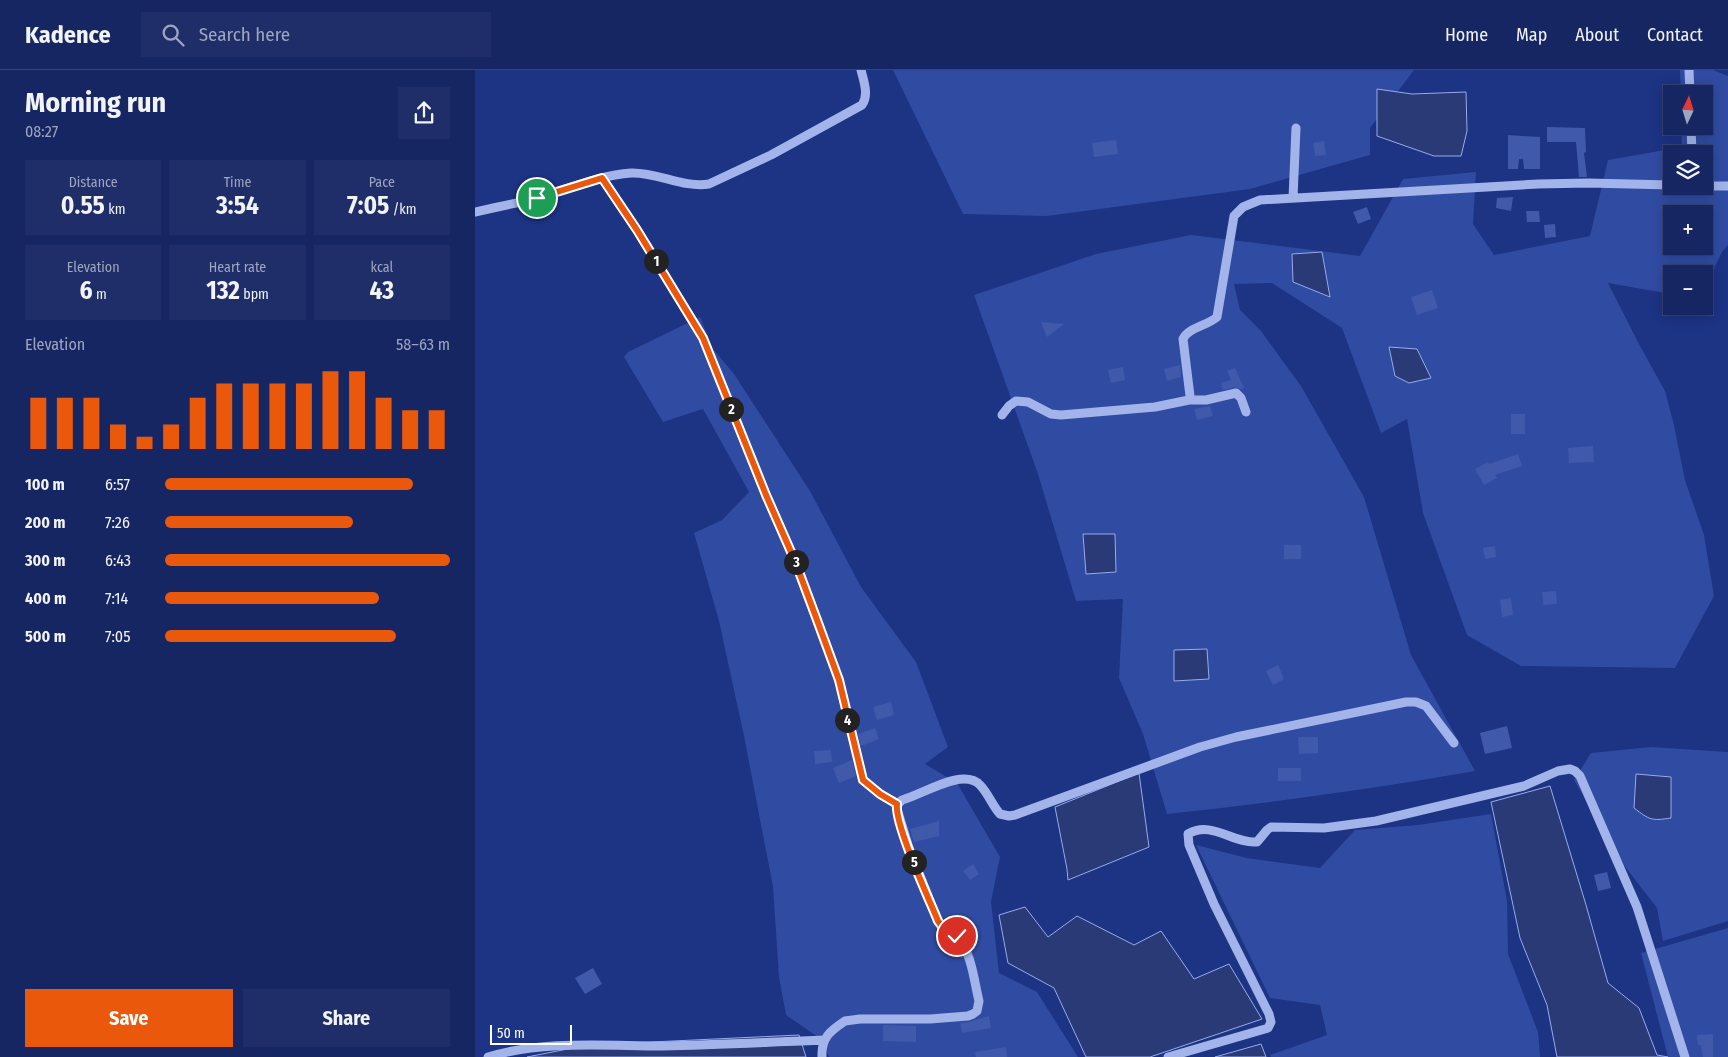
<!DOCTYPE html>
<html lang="en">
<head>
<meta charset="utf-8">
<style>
  :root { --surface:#162663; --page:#1f2e69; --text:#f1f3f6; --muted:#9ea5be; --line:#354378; --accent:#ea580c }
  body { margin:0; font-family:"Fira Sans Condensed",sans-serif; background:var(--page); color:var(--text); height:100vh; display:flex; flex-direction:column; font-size:19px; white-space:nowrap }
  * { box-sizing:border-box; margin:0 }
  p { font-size:16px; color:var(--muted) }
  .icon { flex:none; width:28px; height:28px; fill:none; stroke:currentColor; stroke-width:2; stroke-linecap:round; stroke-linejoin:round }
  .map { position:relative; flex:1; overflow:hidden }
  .sheet { display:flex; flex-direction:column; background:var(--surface); width:475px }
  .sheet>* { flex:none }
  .needle { width:32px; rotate:4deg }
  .controls { position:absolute; left:1188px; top:15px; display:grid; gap:10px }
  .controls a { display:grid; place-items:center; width:50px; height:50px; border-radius:0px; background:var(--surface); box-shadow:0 2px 12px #0003,0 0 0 1px var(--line); font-size:25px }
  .scale { position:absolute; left:15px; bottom:12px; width:82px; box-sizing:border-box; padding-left:5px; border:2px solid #fff; border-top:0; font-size:14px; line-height:18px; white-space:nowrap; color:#fff; -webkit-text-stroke:4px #1d3384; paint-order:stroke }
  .pin { position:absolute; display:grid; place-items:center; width:42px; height:42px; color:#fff; margin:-21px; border:2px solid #fff; border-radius:50%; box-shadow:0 1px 5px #0007 }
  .km { position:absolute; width:25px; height:25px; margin:-12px; border-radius:50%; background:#222; color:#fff; font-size:14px; line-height:25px; text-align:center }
  .round { display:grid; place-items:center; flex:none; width:52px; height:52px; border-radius:0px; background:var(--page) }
  .head { display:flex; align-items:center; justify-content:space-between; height:85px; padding:0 25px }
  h1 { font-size:28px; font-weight:700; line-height:38px }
  .metrics { display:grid; grid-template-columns:repeat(3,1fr); gap:8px; height:85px; padding:5px 25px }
  .metrics div { display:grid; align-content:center; border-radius:0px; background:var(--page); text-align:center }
  .metrics b { font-size:25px; font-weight:700 }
  .metrics small { font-size:14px; font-weight:400 }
  .metrics p { font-size:14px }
  .chart { height:140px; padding:10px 25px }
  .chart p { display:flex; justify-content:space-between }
  .chart svg { width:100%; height:90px; margin-top:5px; stroke:var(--accent); stroke-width:6 }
  .button { display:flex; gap:10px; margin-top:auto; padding:10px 25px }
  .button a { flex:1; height:58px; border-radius:0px; background:var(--accent); color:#fff; font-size:20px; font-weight:700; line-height:58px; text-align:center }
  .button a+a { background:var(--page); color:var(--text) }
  ul { padding:0 25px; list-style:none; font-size:16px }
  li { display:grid; grid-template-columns:80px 60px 1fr; align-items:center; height:38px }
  li i { height:12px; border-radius:6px; background:var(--accent) }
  header { display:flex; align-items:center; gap:30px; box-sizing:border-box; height:70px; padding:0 25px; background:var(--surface); border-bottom:1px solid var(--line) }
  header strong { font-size:24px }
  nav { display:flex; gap:28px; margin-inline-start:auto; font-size:18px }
  .search { width:350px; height:45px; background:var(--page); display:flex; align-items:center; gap:12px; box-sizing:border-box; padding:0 18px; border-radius:0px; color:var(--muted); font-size:19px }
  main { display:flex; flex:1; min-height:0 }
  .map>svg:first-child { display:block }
  .green { fill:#304ba2; fill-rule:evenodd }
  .water { fill:#293a76; stroke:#96acec }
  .building { fill:#4159ab }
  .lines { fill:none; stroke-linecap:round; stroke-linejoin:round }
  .minor { stroke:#a3b4ea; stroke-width:9 }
  .route-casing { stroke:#fff; stroke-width:10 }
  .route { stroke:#ea580c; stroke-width:6 }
</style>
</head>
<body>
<header>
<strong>Kadence</strong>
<div class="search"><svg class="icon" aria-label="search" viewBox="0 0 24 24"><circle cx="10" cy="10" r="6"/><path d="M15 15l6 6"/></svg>Search here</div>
<nav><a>Home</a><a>Map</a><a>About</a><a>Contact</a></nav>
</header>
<main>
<section class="sheet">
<div class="head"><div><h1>Morning run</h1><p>08:27</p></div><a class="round"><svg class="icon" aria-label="share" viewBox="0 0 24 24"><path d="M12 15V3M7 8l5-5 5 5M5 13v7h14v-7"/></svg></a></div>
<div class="metrics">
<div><p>Distance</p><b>0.55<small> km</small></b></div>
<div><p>Time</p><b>3:54</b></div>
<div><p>Pace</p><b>7:05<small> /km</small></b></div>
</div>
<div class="metrics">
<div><p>Elevation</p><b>6<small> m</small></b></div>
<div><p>Heart rate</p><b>132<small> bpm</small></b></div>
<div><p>kcal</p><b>43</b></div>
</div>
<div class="chart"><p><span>Elevation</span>58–63 m</p>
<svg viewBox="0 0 160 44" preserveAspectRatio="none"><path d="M5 44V19M15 44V19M25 44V19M35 44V32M45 44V38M55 44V32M65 44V19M75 44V12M85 44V12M95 44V12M105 44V12M115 44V6M125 44V6M135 44V19M145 44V25M155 44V25"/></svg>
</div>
<ul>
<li><b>100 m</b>6:57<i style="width:87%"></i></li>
<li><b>200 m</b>7:26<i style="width:66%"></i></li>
<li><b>300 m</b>6:43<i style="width:100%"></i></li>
<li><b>400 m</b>7:14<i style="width:75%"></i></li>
<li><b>500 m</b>7:05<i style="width:81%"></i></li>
</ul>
<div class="button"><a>Save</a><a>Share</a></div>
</section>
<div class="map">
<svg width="1253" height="987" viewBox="0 0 1253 987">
  <rect width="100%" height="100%" fill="#1d3384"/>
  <path class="green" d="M418,0H939L895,58V85L775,119L572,146L488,144Z
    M1205,0H1238L1253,6V175L1247,182L1229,218V204H1196V224L1133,213L1164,274L1190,321L1199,355L1210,410L1229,465L1239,526L1200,598L1046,596L992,565L948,443L932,349L906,363L867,258L797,213L759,214L765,240L786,261L826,316L889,427L936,585L1000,701C898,719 795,733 692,744L668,664L644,608L648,529L601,531L563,404L499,225L621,184L716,165L885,186L928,109L1001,102L998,154L1019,185L1115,166L1133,90L1207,77L1206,56H1229V24H1206ZM1196,84H1229V116H1196ZM1196,144H1229V176H1196Z
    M225,247L238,279L259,304L335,421L386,517L441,592L473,677L450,694L482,713L525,787L516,832L524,903L562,922L603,987H354L346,969L311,945L304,907L298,817L269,666L244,551L219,463L247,450L274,422L228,339L188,352L149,287L153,282Z
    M1176,677L1253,682V851L1188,871L1182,838L1151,798L1099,710L1116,683Z
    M1016,744L1032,831L1033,884L1063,962L1065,987H796L795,985L852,965L845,935L795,928L721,775L772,788L845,798L880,760L943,755Z
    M1253,858V987H1193L1166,883Z"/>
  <path class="water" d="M902,19L937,24L991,22L992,61L986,86H959L902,66Z
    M847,182L855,227L818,212L817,184Z
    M914,277L942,279L956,308L934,313L920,306Z
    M608,464H640L641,502L611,504Z
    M732,579L734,609L699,611V580Z
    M664,703L674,777L593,810L592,799L580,737Z
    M1161,704L1196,707V748C1176,751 1175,750 1159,738Z
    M1075,716L1111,835L1133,913L1164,938L1182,985L1193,987H1082L1072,935L1045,868L1016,732Z
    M550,837L573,867L602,846L659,875L686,861L719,909L754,894L787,949L675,987H611L579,918L533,893L524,845Z
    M324,965L331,987H52L113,975Z
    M786,974L791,987H740Z"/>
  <path class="building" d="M1072,57L1110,58L1111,82L1109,83L1112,107H1104L1101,72H1072Z
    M1033,65L1065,67V99H1049L1048,89H1044L1043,99H1033Z
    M641,70L643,84L619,87L617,73Z
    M849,71L851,85L840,86L838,73Z
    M1038,127L1036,141L1021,138L1022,128Z
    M892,137L896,149L883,154L878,142Z
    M1051,141H1064L1065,152H1052Z
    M1080,154L1081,167L1070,168L1069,155Z
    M957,220L963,238L942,245L936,227Z
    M566,252L589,254L572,267Z
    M705,295L706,307L692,311L689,299Z
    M648,297L650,310L636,313L633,300Z
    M760,298L769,318L766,319L760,317L748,320L746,313L756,310L752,301Z
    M735,336L738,346L722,350L719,339Z
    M1036,344H1050V364H1036Z
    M1118,376L1119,392L1094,393L1093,378Z
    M1043,384L1047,396L1020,405L1022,408L1009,415L1000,399L1013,392L1014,394Z
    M809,475H826V489H809Z
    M1020,476L1021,487L1010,489L1008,478Z
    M1081,521L1082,534L1068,535L1067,522Z
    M1036,528L1038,545L1027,547L1025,530Z
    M803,595L809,609L798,615L791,601Z
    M416,632L419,645L402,650L398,637Z
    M1032,656L1037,678L1010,684L1005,663Z
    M400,658L404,669L386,676L383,664Z
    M823,667H843V683L824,684Z
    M356,680L357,692L340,694L339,681Z
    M377,690L381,706L364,713L358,698Z
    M803,698H826V711H803Z
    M464,751V766L439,772L435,759Z
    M498,794L504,804L495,810L488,801Z
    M1132,802L1136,818L1123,821L1119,805Z
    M118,898L127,914L110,924L100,908Z
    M514,946L516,958L487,963L485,953L494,952Z
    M408,955L441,956V972L408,971Z
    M1238,964V987H1228L1226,975H1223L1222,965Z
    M531,977L532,987H501L500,982Z"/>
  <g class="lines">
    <path class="minor" d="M1214,0L1215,24
      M1216,56L1217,84
      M127,108L162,160L228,268L291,425L320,491L364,610L388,710L405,724L423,734
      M1229,116H1253
      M818,128L821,58
      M0,142C21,137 43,133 63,128C94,119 124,105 156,103C183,102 207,118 234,114L296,85L387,35C394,25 389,12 386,0
      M714,330H731L761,323L766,328L771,342
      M527,345L534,336L541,331L553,332L576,344L586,345L680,337L714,330L715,326L708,269C714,257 732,256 742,247L759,146L768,137L785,130L1063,114L1113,113L1196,115
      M13,987C69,970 131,976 188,976C242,975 295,972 349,970
      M347,987C346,968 355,961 370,951L385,949H455L493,946L498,944L502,941L504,931C499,911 497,884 483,868C477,861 468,859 463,851L434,778L422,739L423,734L427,730C447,725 488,697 505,715C513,723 517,735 525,744L534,746L540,745L725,677L761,667L931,632H941L951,636L979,673
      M693,987L790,959L793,958L796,952L794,944L739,834L714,775L713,764C737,750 758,774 782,772L792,760L796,757L849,758L901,751L1049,716L1083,701L1095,699L1100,701L1105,706L1162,837L1210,987"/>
  </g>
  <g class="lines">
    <defs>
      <path id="route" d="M62,128L127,108L162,160L228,268L291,425L320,491L342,550L364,610L388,710L405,724L422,734C419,753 454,829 463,851L469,859L482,866"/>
    </defs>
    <use href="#route" class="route-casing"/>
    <use href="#route" class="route"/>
  </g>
</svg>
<div class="controls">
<a><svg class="needle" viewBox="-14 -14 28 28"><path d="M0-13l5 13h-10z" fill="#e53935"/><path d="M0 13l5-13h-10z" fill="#9ea5be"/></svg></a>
<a><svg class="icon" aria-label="layers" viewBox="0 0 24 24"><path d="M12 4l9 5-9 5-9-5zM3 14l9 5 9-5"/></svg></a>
<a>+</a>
<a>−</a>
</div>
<div class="scale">50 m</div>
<div class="pin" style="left:62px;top:128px;background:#1e9e55"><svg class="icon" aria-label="arrive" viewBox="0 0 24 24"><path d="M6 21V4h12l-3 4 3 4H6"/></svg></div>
<div class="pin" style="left:482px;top:866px;background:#d93025"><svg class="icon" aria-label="check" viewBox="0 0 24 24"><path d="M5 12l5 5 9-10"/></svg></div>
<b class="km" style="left:181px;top:191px">1</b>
<b class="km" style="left:256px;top:339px">2</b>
<b class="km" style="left:321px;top:492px">3</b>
<b class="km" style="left:372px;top:650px">4</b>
<b class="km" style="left:439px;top:792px">5</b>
</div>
</main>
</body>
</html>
